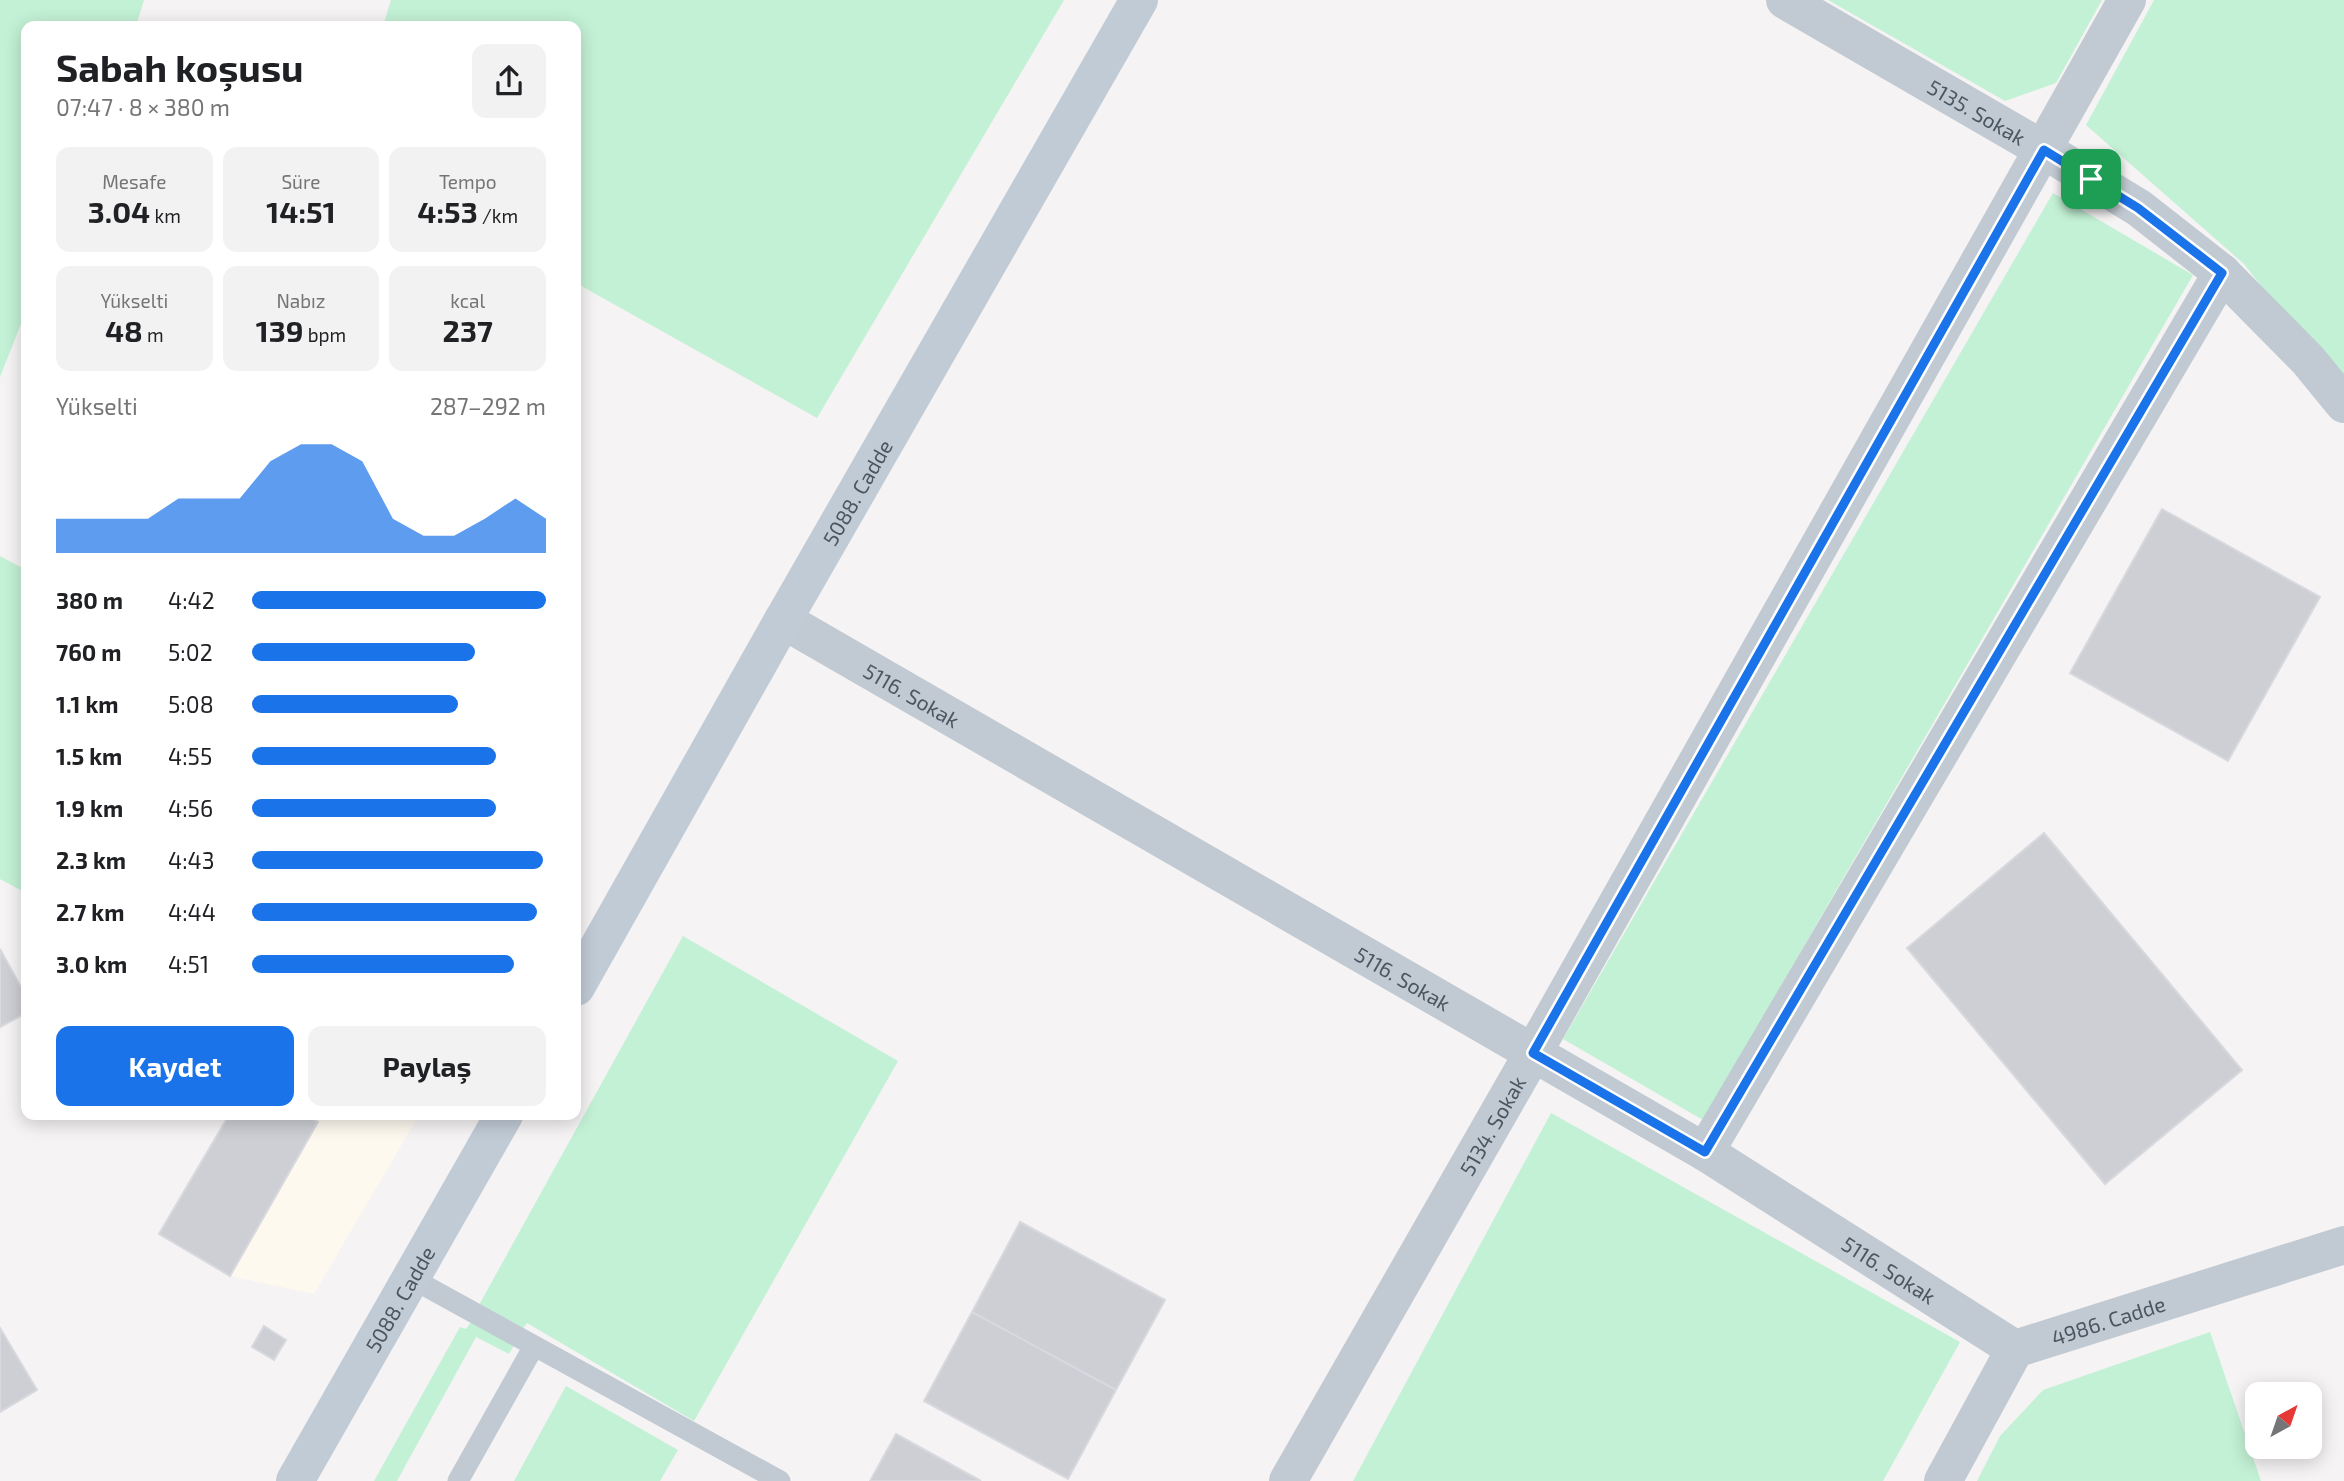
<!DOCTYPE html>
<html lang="tr">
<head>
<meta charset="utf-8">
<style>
  :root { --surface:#fff; --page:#f2f2f2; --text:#202124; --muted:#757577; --accent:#1a73e8 }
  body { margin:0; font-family:"Exo 2",sans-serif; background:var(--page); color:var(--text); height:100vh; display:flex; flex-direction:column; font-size:26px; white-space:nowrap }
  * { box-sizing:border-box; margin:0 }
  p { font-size:23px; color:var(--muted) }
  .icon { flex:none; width:38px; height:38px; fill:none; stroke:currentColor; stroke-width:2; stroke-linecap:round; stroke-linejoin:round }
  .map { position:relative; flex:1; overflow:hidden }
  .drawer { position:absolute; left:21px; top:21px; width:560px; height:1099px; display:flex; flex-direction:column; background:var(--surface); border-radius:14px; box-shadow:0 4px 18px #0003 }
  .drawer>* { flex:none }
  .needle { width:46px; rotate:40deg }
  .controls { position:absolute; left:2245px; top:1382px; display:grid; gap:14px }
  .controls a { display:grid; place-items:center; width:77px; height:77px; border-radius:14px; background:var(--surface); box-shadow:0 4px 18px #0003; font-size:35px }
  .pin { position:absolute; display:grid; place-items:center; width:60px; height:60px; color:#fff; margin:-30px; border-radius:14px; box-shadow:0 4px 10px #0006 }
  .round { display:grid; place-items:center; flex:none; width:74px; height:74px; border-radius:14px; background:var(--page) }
  .summary { display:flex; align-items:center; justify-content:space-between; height:119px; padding:0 35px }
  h1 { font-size:38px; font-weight:700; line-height:52px }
  .metrics { display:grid; grid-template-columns:repeat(3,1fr); gap:10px; height:119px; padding:7px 35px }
  .metrics div { display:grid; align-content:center; border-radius:14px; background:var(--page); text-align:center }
  .metrics b { font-size:30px; font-weight:700 }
  .metrics small { font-size:19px; font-weight:400 }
  .metrics p { font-size:19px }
  .chart { height:196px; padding:14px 35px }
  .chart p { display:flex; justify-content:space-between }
  .chart svg { width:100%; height:126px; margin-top:7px; fill:var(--accent); opacity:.7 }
  .cta { display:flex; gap:14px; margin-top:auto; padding:14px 35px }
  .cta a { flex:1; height:80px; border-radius:14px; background:var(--accent); color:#fff; font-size:28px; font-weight:700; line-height:80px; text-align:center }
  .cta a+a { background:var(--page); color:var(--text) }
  ul { padding:0 35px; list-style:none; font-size:23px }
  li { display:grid; grid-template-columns:112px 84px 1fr; align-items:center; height:52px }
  li i { height:18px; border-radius:9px; background:var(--accent) }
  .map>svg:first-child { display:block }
  .commercial { fill:#fdf9ef }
  .green { fill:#c3f1d5 }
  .building { fill:#cdcfd5; stroke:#d7d9de; stroke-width:2 }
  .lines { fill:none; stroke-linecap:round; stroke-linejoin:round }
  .lane { stroke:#c1cad2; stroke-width:21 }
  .street { stroke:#c1cad2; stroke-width:38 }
  .secondary { stroke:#c1cbd6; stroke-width:38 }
  .route-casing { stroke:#fff; stroke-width:14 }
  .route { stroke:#1a73e8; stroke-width:9 }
  .labels { text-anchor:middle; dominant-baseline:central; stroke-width:5; stroke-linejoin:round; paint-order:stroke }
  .street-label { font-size:21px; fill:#4a5661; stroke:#fff }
</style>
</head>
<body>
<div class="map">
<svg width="2344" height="1481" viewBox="0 0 2344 1481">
  <rect width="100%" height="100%" fill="#f5f3f3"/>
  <path class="commercial" d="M229,1115H419L314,1294L230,1276L159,1234Z"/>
  <path class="green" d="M0,0H144L136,26H26V311L0,377Z
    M391,0H1064L817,418L576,283V26H383Z
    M1828,0H2102L2056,83L2005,101Z
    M2154,0H2344V392L2244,264L2086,125Z
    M2053,193L2193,275L1703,1120L1563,1039Z
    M0,556L26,570V893L0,879Z
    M683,936L898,1061L694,1421L527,1323L521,1331L479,1305Z
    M1551,1113L1960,1342L1883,1481H1353Z
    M473,1319L514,1345L509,1354L476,1337L397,1481H374L460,1327L466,1329Z
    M2210,1332L2261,1481H1977L2000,1436L2043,1390Z
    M566,1386L678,1450L660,1481H514Z"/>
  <path class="building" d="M2162,509L2320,597L2228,761L2070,673Z
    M2044,833L2242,1070L2105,1184L1907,948Z
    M0,949L26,996V1013L0,1027Z
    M229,1115H305L318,1122L230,1276L159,1234Z
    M1020,1222L1165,1300L1116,1390L972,1312Z
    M972,1312L1116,1390L1068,1479L924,1401Z
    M264,1326L286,1340L274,1360L252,1347Z
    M0,1328L37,1390L0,1412Z
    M896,1434L981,1481H870Z"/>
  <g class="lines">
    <path class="lane" d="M411,1278L780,1481
      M458,1481L534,1346"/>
    <g class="street">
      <path id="s1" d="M1785,0L2044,150L2139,208L2222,273L2308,360L2344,404"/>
      <path id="s2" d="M783,620L1705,1152L2015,1349"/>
      <path d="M1705,1152L2222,273"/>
      <path id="s3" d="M1288,1481L1533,1053L2127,0"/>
      <path id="s4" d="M1943,1481L2015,1349L2344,1245"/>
    </g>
    <g class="secondary">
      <path id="s5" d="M576,987L783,620L1139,0"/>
      <path id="s6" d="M295,1481L504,1115"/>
    </g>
  </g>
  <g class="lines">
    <defs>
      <path id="route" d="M2044,150L2138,208L2222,273L1705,1152L1533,1053Z"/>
    </defs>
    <use href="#route" class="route-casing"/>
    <use href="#route" class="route"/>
  </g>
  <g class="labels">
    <g class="street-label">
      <text stroke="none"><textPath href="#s1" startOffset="222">5135. Sokak</textPath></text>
      <text stroke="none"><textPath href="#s5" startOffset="569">5088. Cadde</textPath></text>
      <text stroke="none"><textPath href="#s2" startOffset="149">5116. Sokak</textPath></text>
      <text stroke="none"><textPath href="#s2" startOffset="716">5116. Sokak</textPath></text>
      <text stroke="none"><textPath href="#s3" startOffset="410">5134. Sokak</textPath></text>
      <text stroke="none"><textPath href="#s2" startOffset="1283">5116. Sokak</textPath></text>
      <text stroke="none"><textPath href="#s6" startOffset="210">5088. Cadde</textPath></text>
      <text stroke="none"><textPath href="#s4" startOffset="248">4986. Cadde</textPath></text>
    </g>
  </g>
</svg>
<div class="controls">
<a><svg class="needle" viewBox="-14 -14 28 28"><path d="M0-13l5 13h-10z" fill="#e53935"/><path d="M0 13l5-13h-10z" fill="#757577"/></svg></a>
</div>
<div class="pin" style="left:2091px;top:179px;background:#1e9e55"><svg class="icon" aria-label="arrive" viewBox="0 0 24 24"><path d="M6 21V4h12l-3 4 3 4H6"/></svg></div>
<section class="drawer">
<div class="summary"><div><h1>Sabah koşusu</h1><p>07:47 · 8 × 380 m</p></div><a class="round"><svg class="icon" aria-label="share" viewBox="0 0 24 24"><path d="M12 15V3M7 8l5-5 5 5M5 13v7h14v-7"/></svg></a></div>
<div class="metrics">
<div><p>Mesafe</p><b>3.04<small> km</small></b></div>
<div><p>Süre</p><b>14:51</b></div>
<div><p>Tempo</p><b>4:53<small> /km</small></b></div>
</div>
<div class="metrics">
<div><p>Yükselti</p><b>48<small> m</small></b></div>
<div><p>Nabız</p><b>139<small> bpm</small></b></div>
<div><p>kcal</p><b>237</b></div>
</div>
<div class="chart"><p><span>Yükselti</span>287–292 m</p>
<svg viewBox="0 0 160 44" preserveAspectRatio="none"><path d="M0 44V32L10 32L20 32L30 32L40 25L50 25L60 25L70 12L80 6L90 6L100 12L110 32L120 38L130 38L140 32L150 25L160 32V44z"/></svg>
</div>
<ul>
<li><b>380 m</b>4:42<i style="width:100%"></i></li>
<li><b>760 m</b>5:02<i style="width:76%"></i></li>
<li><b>1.1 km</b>5:08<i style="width:70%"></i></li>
<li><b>1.5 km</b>4:55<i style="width:83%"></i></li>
<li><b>1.9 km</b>4:56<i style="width:83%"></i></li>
<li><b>2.3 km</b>4:43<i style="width:99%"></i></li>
<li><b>2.7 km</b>4:44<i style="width:97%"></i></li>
<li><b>3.0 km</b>4:51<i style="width:89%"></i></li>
</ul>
<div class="cta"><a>Kaydet</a><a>Paylaş</a></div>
</section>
</div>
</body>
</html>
